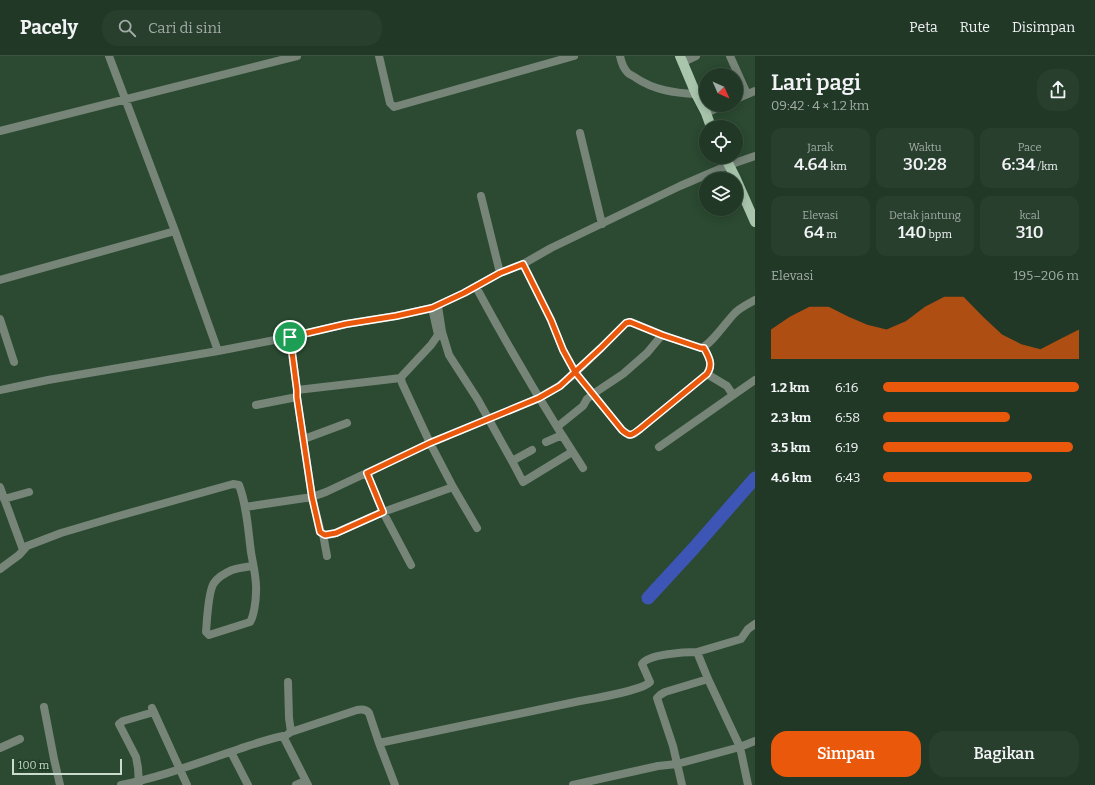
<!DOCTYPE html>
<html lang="id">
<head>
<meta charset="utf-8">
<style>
  :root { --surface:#203825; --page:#283f2d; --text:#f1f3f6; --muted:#a2aca7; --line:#3d5242; --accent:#ea580c }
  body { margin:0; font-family:Bitter,serif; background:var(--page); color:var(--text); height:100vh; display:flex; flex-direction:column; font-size:15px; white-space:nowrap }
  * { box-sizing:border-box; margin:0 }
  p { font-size:13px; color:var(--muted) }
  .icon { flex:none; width:22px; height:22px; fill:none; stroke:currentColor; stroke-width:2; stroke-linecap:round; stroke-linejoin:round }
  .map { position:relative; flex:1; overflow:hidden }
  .side { display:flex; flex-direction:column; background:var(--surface); width:340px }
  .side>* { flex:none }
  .needle { width:26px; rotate:135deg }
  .fabs { position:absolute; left:699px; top:12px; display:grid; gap:8px }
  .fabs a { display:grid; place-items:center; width:44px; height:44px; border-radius:50%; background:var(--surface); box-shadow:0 2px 10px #0003,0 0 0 1px var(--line); font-size:20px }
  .scale { position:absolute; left:12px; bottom:10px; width:110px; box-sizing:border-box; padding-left:4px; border:2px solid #cadccd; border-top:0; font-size:11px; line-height:14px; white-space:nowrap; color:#cadccd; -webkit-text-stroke:3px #213f27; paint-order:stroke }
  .pin { position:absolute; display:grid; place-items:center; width:34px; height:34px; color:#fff; margin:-17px; border:2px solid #fff; border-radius:50%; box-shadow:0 1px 4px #0007 }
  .round { display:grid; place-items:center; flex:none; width:42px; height:42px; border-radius:16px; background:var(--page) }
  .head { display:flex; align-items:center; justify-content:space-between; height:68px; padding:0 16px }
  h1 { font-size:22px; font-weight:600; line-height:30px }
  .stats { display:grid; grid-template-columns:repeat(3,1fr); gap:6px; height:68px; padding:4px 16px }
  .stats div { display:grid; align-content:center; border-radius:10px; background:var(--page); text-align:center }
  .stats b { font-size:17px; font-weight:600 }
  .stats small { font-size:11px; font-weight:400 }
  .stats p { font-size:11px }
  .chart { height:112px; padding:8px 16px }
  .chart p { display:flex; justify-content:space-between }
  .chart svg { width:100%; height:72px; margin-top:4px; fill:var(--accent); opacity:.7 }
  .primary-button { display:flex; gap:8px; margin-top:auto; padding:8px 16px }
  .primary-button a { flex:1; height:46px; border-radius:16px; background:var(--accent); color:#fff; font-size:16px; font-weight:600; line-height:46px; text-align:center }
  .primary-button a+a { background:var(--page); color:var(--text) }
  ul { padding:0 16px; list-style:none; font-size:13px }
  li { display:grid; grid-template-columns:64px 48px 1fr; align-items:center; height:30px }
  li i { height:10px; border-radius:5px; background:var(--accent) }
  header { display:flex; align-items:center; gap:24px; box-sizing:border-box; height:56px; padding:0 20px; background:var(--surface); border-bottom:1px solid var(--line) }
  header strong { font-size:19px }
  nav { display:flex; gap:22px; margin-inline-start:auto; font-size:14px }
  .search { width:280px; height:36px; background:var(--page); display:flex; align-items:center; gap:10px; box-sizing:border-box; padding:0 14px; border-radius:16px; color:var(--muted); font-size:15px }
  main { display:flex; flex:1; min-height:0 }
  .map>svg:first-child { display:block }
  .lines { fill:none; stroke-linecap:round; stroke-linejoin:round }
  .river { stroke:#3d55b5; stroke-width:13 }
  .minor { stroke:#768578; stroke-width:8 }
  .major { stroke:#a9c6ad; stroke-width:10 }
  .route-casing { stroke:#fff; stroke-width:8 }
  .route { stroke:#ea580c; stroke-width:5 }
</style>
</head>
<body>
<header>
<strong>Pacely</strong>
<div class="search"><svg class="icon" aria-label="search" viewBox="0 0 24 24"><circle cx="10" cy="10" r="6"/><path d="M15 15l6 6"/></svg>Cari di sini</div>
<nav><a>Peta</a><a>Rute</a><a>Disimpan</a></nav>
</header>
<main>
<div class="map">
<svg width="755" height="729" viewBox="0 0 755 729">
  <rect width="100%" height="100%" fill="#2b4a31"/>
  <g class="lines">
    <path class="river" d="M648,542L694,492L755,422"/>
    <path class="minor" d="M109,0L175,175L218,295
      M379,0L390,47L394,51L574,0
      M620,0C621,5 624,13 628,17C630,19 634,20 636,22C654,34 674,37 696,38
      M730,0L747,38
      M683,6L696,0
      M736,43L755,35
      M706,57L724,49
      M0,75L297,0
      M580,77L602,168
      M481,140L500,217
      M523,208L551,264L563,294L575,316L593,338L623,318L647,297L662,279
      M0,224L175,175
      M476,231C503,281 532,331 562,379L546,386
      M438,250L442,276L449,299L478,344L512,405L532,394
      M432,252L438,279L431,289L402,320L401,322L402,327L430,387L453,431L477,472
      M0,263L14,306
      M290,281L297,334V341L312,441L321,477L325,479L333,478L383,456L453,431
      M707,318L727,330L733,339
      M0,334L48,324L218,295L290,281L346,268L396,260L432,252L464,237L500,217L523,208L551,192L680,130L729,109L755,100
      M297,334L401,322
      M256,349L297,341
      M557,371L583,350L587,343L593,338L622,374L629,379L634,378L707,318C714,308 708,300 704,292
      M562,379L583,412
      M304,383L347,367
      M659,391L729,342L755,324
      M512,405L523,426L572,396
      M367,417L383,456L411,509
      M0,431L23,494
      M4,443L29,436
      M245,451L312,441L326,436L430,387L539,342L559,330L572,320L601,292L626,267L631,266L662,279L701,292C711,289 726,266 734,258C739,252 748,248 755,244
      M323,478L327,500
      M0,513L19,499L27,490L61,477L115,461L233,428L239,429C247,450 248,474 251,496C253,509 257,523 256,536C256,544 254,560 250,566L209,579L206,576C207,565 208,535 214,527C218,521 225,517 232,514C238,512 246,511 253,510
      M44,651L54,703L60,729
      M152,652L187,729
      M291,676L357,654C362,653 366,653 369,657L379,687L395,729
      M288,678L291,676L289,662L288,626
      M379,687C446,673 513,659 580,645C592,643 643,634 650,626L642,608C648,598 686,596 697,596
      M0,692L20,683
      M231,696L248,729
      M121,729C162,721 200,706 239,693C254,688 268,683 283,680L308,729
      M139,729L138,712L136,701L119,668L123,665L154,656
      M296,729L305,725
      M573,729L658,710L677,708L740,691L755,685
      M682,729L673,690L657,642L660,639L665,636L708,623
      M748,729L740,691L708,623L697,596L741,583L748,573L755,568"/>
    <path class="major" d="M680,0L696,38L706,57L711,71
      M725,101L736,123
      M736,123L755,166"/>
  </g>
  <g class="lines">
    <defs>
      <path id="route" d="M290,281L297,334V341L312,441L320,476L323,478L325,479L336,477L383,456L367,417L430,387L539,342L560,330L575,316L601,292L626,267L630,266L662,279L701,292H704C708,300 714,308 707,318L640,373C631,380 630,381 622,374L575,316L563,294L551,264L523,208L500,217L464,237L432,252L396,260L346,268L290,281"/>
    </defs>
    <use href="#route" class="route-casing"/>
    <use href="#route" class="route"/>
  </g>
</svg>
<div class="fabs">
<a><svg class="needle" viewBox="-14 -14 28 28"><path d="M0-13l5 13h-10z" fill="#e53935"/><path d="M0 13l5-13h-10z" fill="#a2aca7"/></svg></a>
<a><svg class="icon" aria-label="locate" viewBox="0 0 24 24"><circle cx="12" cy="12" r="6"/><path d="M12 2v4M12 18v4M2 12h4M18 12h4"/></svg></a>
<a><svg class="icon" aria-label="layers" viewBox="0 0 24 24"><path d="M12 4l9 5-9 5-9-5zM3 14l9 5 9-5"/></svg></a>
</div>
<div class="scale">100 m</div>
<div class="pin" style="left:290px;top:281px;background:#1e9e55"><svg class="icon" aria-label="arrive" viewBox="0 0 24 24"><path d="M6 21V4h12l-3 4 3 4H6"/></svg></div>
</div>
<section class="side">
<div class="head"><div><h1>Lari pagi</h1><p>09:42 · 4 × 1.2 km</p></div><a class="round"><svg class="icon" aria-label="share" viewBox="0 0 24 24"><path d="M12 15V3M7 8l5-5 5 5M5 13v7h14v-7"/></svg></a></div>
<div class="stats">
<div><p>Jarak</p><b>4.64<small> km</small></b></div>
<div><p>Waktu</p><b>30:28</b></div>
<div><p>Pace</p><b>6:34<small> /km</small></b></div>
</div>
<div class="stats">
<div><p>Elevasi</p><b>64<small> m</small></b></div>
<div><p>Detak jantung</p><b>140<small> bpm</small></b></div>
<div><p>kcal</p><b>310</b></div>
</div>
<div class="chart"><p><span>Elevasi</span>195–206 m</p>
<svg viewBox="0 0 160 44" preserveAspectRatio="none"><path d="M0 44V26L10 18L20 12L30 12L40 18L50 23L60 26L70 21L80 12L90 6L100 6L110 18L120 29L130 35L140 38L150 32L160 26V44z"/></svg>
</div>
<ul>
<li><b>1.2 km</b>6:16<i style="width:100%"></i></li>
<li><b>2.3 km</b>6:58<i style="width:65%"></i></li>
<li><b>3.5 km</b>6:19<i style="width:97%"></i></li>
<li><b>4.6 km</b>6:43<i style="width:76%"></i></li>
</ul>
<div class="primary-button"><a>Simpan</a><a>Bagikan</a></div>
</section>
</main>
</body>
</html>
